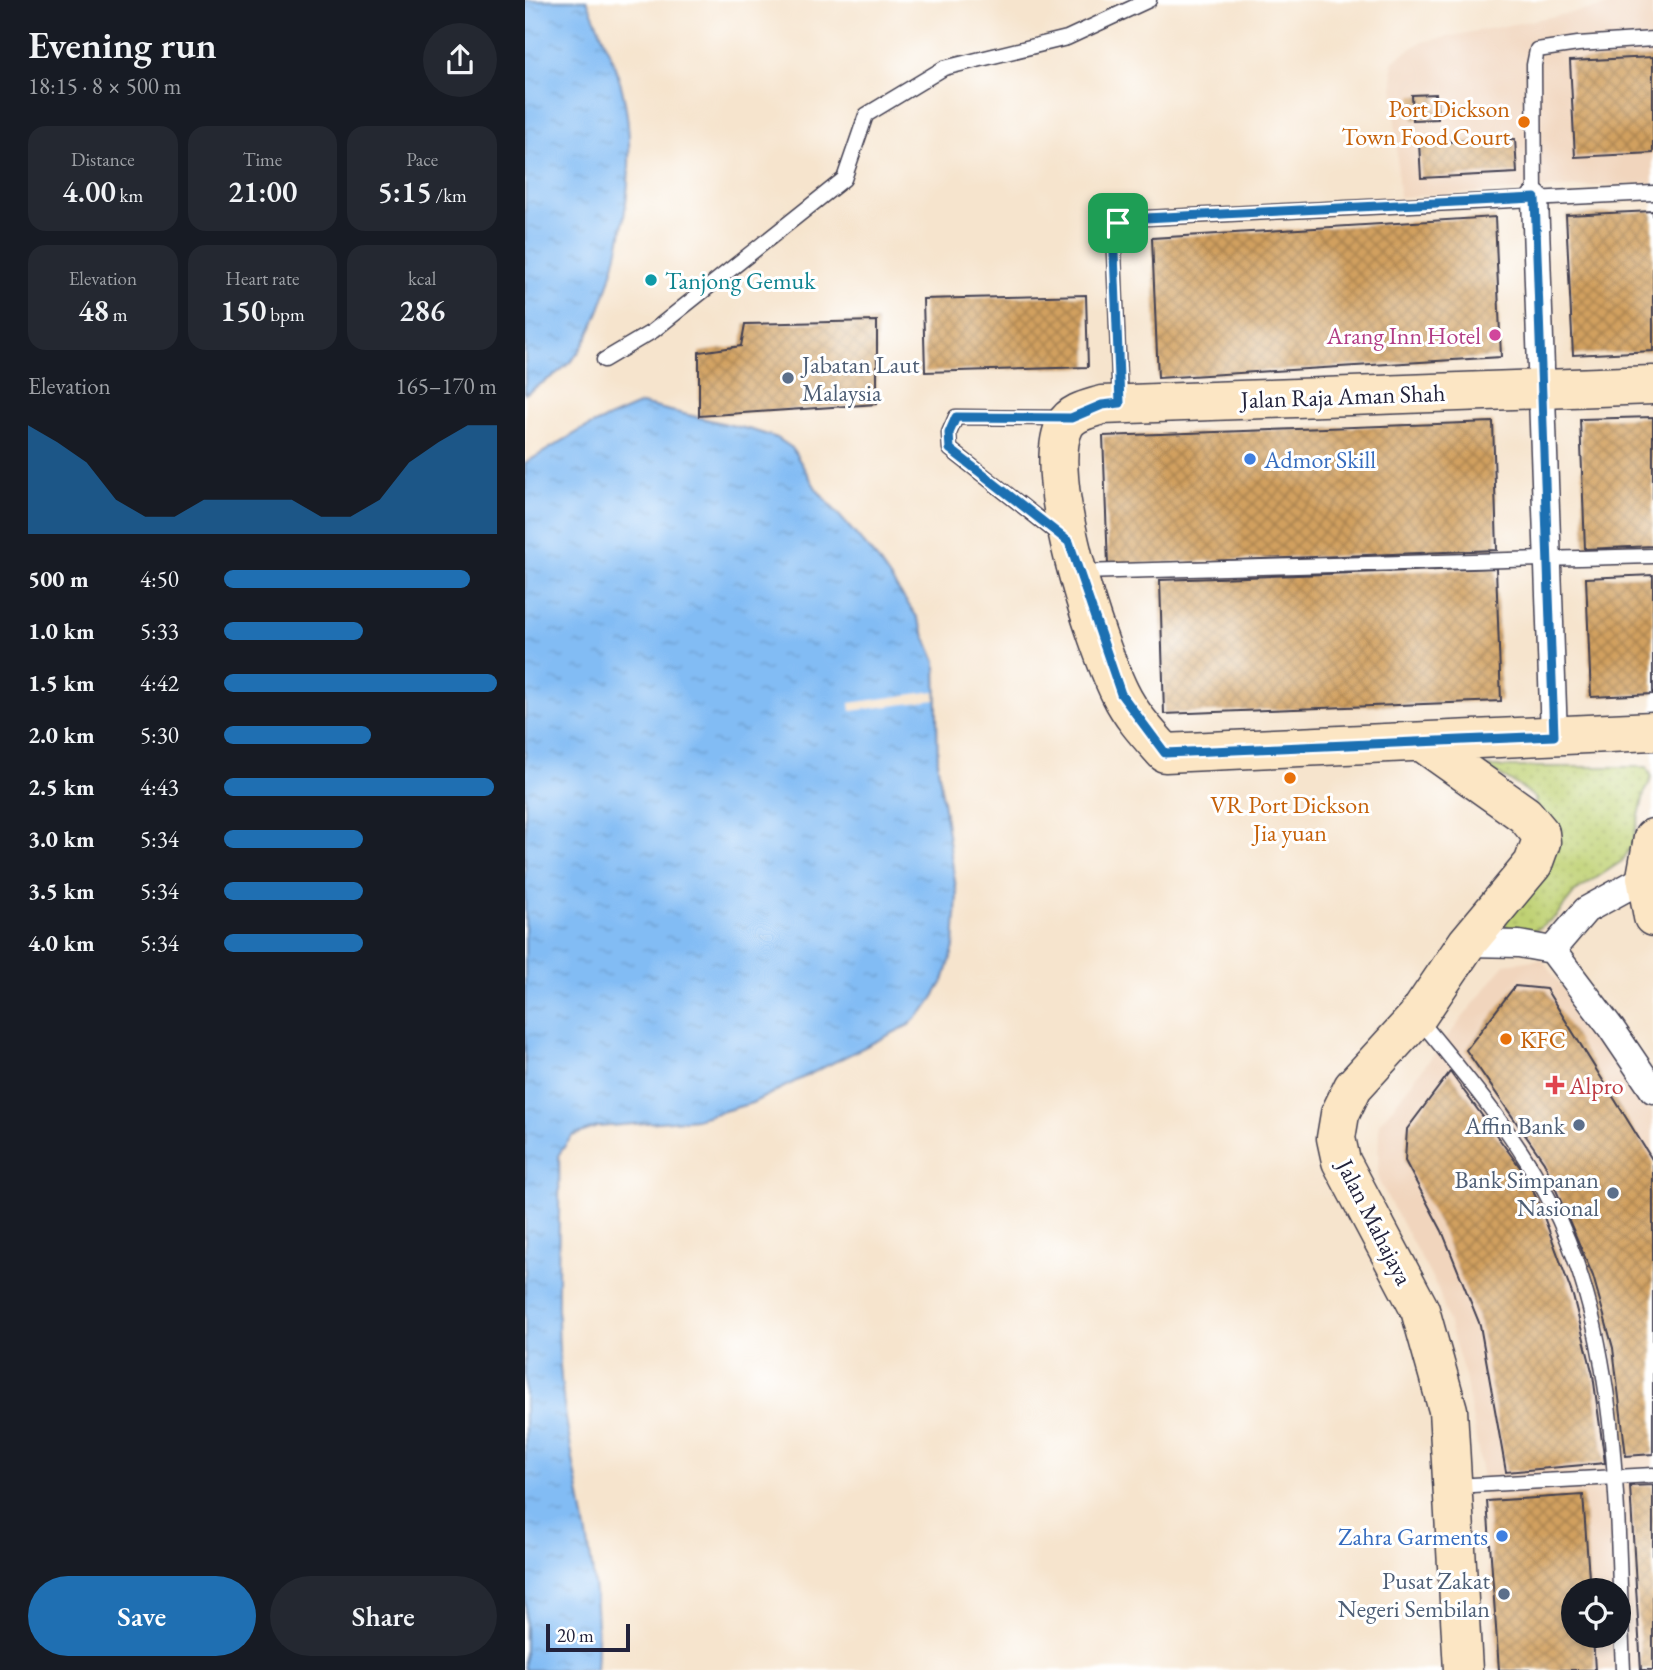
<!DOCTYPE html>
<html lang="en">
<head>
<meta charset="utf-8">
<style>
  :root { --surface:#171b24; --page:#242831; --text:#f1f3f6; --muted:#9ea1a6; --accent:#1f6fb2 }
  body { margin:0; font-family:"EB Garamond",serif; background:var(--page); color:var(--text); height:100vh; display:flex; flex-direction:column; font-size:26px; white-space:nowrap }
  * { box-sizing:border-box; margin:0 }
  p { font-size:23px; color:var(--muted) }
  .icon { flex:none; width:38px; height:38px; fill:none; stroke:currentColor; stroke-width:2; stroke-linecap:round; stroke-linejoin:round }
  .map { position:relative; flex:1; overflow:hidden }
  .panel { display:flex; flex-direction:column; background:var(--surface); width:525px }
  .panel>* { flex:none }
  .buttons { position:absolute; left:1036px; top:1578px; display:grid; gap:14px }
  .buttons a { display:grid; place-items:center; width:70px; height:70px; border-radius:50%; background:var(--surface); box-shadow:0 4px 10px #0003; font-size:35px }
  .scale { position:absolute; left:21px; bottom:18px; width:84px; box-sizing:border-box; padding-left:7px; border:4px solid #22223b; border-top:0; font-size:19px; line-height:24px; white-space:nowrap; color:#22223b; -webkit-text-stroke:5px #fff; paint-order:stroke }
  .pin { position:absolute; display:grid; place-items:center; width:60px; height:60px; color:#fff; margin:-30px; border-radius:14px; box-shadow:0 4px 10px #0006 }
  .round { display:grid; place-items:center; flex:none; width:74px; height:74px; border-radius:37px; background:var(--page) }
  .headline { display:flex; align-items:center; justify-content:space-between; height:119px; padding:0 28px }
  h1 { font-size:38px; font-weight:600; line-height:52px }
  .figures { display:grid; grid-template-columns:repeat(3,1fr); gap:10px; height:119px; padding:7px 28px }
  .figures div { display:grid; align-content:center; border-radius:18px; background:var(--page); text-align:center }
  .figures b { font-size:30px; font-weight:600 }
  .figures small { font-size:19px; font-weight:400 }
  .figures p { font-size:19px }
  .chart { height:196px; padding:14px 28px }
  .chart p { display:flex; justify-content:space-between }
  .chart svg { width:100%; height:126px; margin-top:7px; fill:var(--accent); opacity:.7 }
  .primary-button { display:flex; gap:14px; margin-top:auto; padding:14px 28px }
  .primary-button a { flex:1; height:80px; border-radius:42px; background:var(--accent); color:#fff; font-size:28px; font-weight:600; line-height:80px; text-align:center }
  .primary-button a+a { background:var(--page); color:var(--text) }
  ul { padding:0 28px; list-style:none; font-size:23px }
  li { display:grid; grid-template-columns:112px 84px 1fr; align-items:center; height:52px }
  li i { height:18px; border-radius:9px; background:var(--accent) }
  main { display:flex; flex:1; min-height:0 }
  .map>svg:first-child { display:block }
  .built { fill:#f1d5bd; fill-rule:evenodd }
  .grass { fill:url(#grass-dots); stroke:#707a57; stroke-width:2 }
  .water { fill:url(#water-ripples); stroke:#526f98; stroke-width:2 }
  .pier { fill:#f6e4cd }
  .building { fill:url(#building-cross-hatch) }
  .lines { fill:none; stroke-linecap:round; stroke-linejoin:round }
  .lane-casing { stroke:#423f51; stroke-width:17 }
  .street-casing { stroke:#423f51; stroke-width:29 }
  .secondary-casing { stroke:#423f51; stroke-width:41 }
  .lane { stroke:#fff; stroke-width:14 }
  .street { stroke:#fff; stroke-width:26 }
  .secondary { stroke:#fce6c4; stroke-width:38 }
  .route-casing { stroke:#fff; stroke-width:14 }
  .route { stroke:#1f6fb2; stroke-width:9 }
  .food-dot { fill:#e8710a; stroke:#fff; stroke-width:2.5 }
  .culture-dot { fill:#0f9aa8; stroke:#fff; stroke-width:2.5 }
  .hotel-dot { fill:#d1479c; stroke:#fff; stroke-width:2.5 }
  .service-dot { fill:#5c6f8a; stroke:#fff; stroke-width:2.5 }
  .shop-dot { fill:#3f7fe0; stroke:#fff; stroke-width:2.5 }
  .health-dot { fill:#e0444e; stroke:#fff; stroke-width:2.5 }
  .labels { text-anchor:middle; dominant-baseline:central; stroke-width:6; stroke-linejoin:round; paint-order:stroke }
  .food-label { font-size:24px; fill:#c56008; stroke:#fff; text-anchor:end }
  .culture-label { font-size:24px; fill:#0d838f; stroke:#fff; text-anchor:start }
  .hotel-label { font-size:24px; fill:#b23c85; stroke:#fff; text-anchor:end }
  .service-label { font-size:24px; fill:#4e5e75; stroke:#fff; text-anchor:end }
  .street-label { font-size:24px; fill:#22223b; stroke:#fff }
  .shop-label { font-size:24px; fill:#366cbe; stroke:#fff; text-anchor:start }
  .health-label { font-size:24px; fill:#be3a42; stroke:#fff; text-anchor:start }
</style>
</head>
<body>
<main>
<section class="panel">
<div class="headline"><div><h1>Evening run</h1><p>18:15 · 8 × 500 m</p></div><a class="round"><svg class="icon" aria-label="share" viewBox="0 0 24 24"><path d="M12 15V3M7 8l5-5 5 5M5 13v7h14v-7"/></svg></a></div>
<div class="figures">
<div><p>Distance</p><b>4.00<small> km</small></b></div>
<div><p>Time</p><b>21:00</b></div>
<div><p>Pace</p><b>5:15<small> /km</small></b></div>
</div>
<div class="figures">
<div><p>Elevation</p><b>48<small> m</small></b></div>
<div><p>Heart rate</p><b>150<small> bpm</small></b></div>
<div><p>kcal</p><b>286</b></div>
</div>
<div class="chart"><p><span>Elevation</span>165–170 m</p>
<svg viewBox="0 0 160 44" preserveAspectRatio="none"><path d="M0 44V6L10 12L20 19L30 32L40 38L50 38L60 32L70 32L80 32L90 32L100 38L110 38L120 32L130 19L140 12L150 6L160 6V44z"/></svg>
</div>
<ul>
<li><b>500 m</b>4:50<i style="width:90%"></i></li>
<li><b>1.0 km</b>5:33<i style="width:51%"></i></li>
<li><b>1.5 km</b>4:42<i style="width:100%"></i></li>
<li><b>2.0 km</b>5:30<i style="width:54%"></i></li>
<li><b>2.5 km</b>4:43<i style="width:99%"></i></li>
<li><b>3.0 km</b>5:34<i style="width:51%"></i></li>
<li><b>3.5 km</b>5:34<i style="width:51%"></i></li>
<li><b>4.0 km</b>5:34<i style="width:51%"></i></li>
</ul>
<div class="primary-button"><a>Save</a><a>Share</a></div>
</section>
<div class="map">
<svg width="1128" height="1670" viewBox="0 0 1128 1670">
  <defs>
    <pattern id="grass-dots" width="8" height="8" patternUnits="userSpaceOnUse" patternTransform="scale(1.75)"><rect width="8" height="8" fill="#bfd173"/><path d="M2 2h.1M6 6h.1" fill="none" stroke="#a4b364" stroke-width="1.8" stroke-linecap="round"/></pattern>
    <pattern id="water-ripples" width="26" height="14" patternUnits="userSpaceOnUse" patternTransform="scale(1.75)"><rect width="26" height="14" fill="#82bcf4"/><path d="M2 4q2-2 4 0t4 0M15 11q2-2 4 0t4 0" fill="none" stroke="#70a1d2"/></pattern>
    <pattern id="building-cross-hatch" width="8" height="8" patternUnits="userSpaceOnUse" patternTransform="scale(1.75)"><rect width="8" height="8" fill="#d1a05f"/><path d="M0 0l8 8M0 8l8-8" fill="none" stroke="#a98250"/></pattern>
  </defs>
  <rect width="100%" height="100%" fill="#fff"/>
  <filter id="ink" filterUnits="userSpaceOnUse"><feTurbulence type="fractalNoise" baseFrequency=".0143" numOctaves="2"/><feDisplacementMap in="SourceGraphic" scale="14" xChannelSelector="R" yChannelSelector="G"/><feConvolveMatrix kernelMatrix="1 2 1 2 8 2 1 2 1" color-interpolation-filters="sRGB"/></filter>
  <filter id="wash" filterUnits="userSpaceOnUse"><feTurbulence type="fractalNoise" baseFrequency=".00686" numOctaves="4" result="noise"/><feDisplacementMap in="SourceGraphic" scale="28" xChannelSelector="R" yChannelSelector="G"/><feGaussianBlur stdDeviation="1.57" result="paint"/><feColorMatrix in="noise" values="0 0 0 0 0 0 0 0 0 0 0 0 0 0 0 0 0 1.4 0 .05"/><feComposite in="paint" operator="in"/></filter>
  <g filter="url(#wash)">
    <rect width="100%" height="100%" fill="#f6e4cd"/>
    <path class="built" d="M1113,0H1128V183L874,197L867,61L896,42Z
      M1017,959L1128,1114V1670H969L958,1480L940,1376L913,1289L853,1180L854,1124L980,964ZM1048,1591H1094V1636H1048Z"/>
    <path class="grass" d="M960,767H1122L1127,777L1119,794L1107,846L1097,861L1050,892L1030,917L1004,934L983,931L979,921L1011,799L996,787Z"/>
    <path class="water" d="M0,0H62C74,30 89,58 97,89C116,164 95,280 57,347C45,368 20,381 0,394Z
      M116,404L227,430L252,438L267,448L292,490L352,559L392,617L411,662L413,767L432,895L429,947L420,978L404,1005L384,1025L227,1103L171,1119L72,1127L47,1136L34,1154C36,1234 28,1317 38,1397C50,1492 78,1573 71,1670H0V463L58,429Z"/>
    <path class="pier" d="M410,691L411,700L326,711L325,703Z"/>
    <g id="blocks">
      <path class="building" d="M1128,57V153L1050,157L1045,61Z
        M911,94L913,119L888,120L887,95Z
        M990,139L992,173L896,178L894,143Z
        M1128,211V351L1048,355L1041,215Z
        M970,217L976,357L633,378L627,238Z
        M561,295L563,367L400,372L398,299Z
        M352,321V404L174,416V352L216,346L220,324Z
        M1128,417V546L1060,549L1055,419Z
        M968,422L972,550L583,565L578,436Z
        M971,568L976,701L639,714L635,580Z
        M1128,575V694L1066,697L1061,578Z
        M990,986L1021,989L1128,1161V1454L1101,1456L1088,1348L1068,1276L1019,1162L941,1050Z
        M925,1072L997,1170L1013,1201L1048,1296L1068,1375L1080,1463L981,1472L955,1325L917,1231L880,1161L882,1129Z
        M1128,1485V1670H1116L1105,1486Z
        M1058,1495L1065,1591H1048V1636H1068L1070,1670H974L962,1501Z"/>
    </g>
  </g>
  <g filter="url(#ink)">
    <use href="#blocks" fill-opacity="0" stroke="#423f51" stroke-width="2"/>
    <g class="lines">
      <defs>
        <path id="lane" d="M1010,198L1009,65L1012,50L1053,44L1128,39
          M79,360L128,331L319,179L341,115L419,68L542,38L624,0
          M595,403L588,228L601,219L1128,193
          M537,537L425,449L424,433L431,417L539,418
          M556,572L1128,556
          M893,1018C941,1076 991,1135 1026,1203C1097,1342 1091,1517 1098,1670
          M930,1486L1128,1475"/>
        <path id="street" d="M1010,198L1029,736
          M942,943L994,944L1027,950L1086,1028L1128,1090
          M1027,950L1061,910L1121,877"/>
        <path id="secondary" d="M1128,385L577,405C564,409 547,412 540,425C514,473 571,644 595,693C606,716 624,735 640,753L1128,731
          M897,742L1000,815L1015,833L1016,842L1008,864L942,943L892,1017L828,1087L815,1114L811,1138L816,1161L895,1310L923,1410L938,1670
          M1128,838L1121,877L1128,917"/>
      </defs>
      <use href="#lane" class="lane-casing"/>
      <use href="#street" class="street-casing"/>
      <use href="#secondary" class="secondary-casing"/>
      <use href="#lane" class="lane"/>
      <use href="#street" class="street"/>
      <use href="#secondary" class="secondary"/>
    </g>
  </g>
  <g class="lines" filter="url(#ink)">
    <defs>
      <path id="route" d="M1010,198L1029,736L640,753L596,694L544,542L425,449L424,433L431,417L546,418L577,405L595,403L588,228L601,219Z"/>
    </defs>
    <use href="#route" class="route-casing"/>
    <use href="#route" class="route"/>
  </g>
  <g class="food-dot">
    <circle cx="999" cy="122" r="7"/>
    <circle cx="765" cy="778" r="7"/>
    <circle cx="981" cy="1039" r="7"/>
  </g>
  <circle class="culture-dot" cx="126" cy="280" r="7"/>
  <circle class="hotel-dot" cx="970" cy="335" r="7"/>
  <g class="service-dot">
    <circle cx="263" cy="378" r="7"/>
    <circle cx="1054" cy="1125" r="7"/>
    <circle cx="1088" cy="1193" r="7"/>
    <circle cx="979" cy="1594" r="7"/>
  </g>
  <g class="shop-dot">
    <circle cx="725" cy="459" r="7"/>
    <circle cx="977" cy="1536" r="7"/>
  </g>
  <path class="health-dot" d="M1026.5 1074.5h7v7h7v7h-7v7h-7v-7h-7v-7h7z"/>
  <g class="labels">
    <g class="food-label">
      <text x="985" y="108">Port Dickson<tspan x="985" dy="28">Town Food Court</tspan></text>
      <text x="765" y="804" text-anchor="middle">VR Port Dickson<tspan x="765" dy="28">Jia yuan</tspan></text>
      <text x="995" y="1039" text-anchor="start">KFC</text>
    </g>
    <g class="culture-label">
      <text x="140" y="280">Tanjong Gemuk</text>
    </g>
    <g class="hotel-label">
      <text x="956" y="335">Arang Inn Hotel</text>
    </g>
    <g class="service-label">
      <text x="277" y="364" text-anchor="start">Jabatan Laut<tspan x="277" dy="28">Malaysia</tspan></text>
      <text x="1040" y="1125">Affin Bank</text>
      <text x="1074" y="1179">Bank Simpanan<tspan x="1074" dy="28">Nasional</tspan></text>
      <text x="965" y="1580">Pusat Zakat<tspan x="965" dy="28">Negeri Sembilan</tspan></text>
    </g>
    <g class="street-label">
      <text transform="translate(818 396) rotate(-2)">Jalan Raja Aman Shah</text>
      <text transform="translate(850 1222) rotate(63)">Jalan Mahajaya</text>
    </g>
    <g class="shop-label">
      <text x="739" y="459">Admor Skill</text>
      <text x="963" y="1536" text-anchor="end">Zahra Garments</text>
    </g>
    <g class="health-label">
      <text x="1044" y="1085">Alpro</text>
    </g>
  </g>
</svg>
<div class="buttons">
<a><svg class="icon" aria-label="locate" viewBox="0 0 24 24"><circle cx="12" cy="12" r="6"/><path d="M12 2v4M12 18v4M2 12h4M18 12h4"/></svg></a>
</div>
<div class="scale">20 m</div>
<div class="pin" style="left:593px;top:223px;background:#1e9e55"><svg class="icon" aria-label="arrive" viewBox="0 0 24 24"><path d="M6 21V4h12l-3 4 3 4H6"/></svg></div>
</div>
</main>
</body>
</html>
